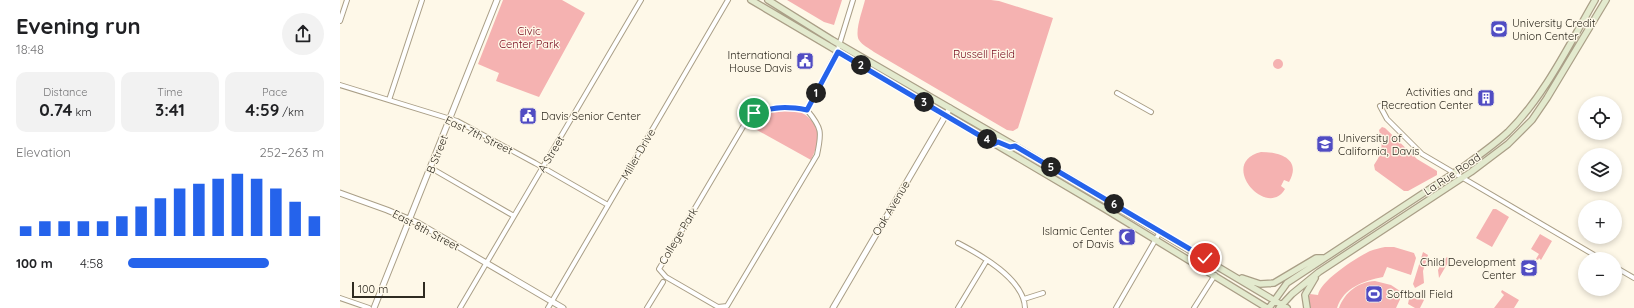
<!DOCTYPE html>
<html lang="en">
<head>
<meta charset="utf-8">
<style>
  :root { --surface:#fff; --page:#f2f2f2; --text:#202124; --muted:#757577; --accent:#2563eb }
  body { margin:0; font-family:Quicksand,sans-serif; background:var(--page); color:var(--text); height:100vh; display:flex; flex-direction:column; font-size:15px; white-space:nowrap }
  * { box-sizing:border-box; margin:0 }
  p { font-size:13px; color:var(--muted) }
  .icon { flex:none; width:22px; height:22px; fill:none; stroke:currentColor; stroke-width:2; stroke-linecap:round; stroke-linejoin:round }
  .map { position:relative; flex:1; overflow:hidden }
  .sheet { display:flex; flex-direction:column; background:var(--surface); width:340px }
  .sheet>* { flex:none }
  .fabs { position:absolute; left:1238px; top:96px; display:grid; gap:8px }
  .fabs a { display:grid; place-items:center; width:44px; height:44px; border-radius:50%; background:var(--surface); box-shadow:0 2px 6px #0003; font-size:20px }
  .scale { position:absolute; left:12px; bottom:10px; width:73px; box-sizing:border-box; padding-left:4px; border:2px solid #2f2b21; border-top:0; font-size:11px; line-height:14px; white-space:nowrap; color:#2f2b21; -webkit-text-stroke:3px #fef8e8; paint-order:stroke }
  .pin { position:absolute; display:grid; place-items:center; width:34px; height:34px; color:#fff; margin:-17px; border:2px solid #fff; border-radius:50%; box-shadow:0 1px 4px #0007 }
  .km { position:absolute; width:20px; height:20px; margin:-10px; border-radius:50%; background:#222; color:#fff; font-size:11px; line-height:20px; text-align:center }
  .round { display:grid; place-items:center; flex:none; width:42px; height:42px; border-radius:21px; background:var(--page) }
  .head { display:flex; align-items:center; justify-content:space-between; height:68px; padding:0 16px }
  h1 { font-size:22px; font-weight:700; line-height:30px }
  .stats { display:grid; grid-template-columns:repeat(3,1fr); gap:6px; height:68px; padding:4px 16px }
  .stats div { display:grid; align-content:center; border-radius:10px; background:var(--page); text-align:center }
  .stats b { font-size:17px; font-weight:700 }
  .stats small { font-size:11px; font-weight:400 }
  .stats p { font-size:11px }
  .chart { height:112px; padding:8px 16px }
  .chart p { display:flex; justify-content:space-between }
  .chart svg { width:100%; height:72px; margin-top:4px; stroke:var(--accent); stroke-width:6 }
  ul { padding:0 16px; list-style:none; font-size:13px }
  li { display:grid; grid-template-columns:64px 48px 1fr; align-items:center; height:30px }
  li i { height:10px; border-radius:5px; background:var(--accent) }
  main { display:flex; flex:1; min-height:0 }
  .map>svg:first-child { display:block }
  .green { fill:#f5b2b1 }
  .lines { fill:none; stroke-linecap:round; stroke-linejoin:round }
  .minor-casing { stroke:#aa9f87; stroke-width:6 }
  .tertiary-casing { stroke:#aa9f87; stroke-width:7 }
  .secondary-casing { stroke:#aa9f87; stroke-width:8 }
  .minor { stroke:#fff; stroke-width:4 }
  .tertiary { stroke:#fff; stroke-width:5 }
  .secondary { stroke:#e3eace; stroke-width:5.5 }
  .route-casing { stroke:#fff; stroke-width:8 }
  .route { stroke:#2563eb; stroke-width:5 }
  .labels { text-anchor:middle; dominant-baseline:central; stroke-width:3; stroke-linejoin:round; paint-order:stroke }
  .poi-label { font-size:11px; fill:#2f2b21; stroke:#fef8e8; text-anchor:start }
  .park-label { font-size:11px; fill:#75081c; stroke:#fef8e8 }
  .street-label { font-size:11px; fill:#2f2b21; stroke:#fef8e8 }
</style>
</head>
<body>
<main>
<section class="sheet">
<div class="head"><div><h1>Evening run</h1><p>18:48</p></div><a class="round"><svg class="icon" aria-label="share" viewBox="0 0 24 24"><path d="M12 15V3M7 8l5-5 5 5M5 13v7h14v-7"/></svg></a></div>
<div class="stats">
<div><p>Distance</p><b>0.74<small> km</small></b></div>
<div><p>Time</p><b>3:41</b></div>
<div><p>Pace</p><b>4:59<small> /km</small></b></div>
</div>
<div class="chart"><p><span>Elevation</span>252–263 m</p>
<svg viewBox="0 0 160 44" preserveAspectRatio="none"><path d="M5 44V38M15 44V35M25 44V35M35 44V35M45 44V35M55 44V32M65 44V26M75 44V21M85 44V15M95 44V12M105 44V9M115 44V6M125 44V9M135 44V15M145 44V23M155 44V32"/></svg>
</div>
<ul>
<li><b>100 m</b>4:58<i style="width:72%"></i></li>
</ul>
</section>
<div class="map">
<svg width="1294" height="308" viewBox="0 0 1294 308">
  <rect width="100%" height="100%" fill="#fef8e8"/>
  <path class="green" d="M163,0H222L245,13L199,97L156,81L159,73L138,64Z
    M447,0H502L494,25L484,22Z
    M525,0H651L659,1L713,18L678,128L673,131L667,130L534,52C529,48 522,45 519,40C514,32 523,9 525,0Z
    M933 64a5 5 0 1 1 10 0a5 5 0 1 1-10 0Z
    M452,110C464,110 477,123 478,135C479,143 474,153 471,160L408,125L421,114Z
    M1042,127L1045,128L1077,159L1097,171V175L1068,191H1064L1035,170L1034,165C1043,152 1043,145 1039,130Z
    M921,152C940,152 962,159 949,182L944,180L941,186L945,189C927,220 877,163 921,152Z
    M1153,209H1156L1169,217L1152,247L1136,238Z
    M1200,234L1212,241L1201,260L1199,258L1198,260L1196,259L1199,254L1191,249Z
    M1045,247H1054L1074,253L1076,258L1071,275L1047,267L1043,277C1024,281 1004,287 997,308H970L968,299L970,294L978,295C981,280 1016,258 1030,251C1035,249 1040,248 1045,247Z
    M1083,252L1088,255L1083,271L1084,283L1075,288L1073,284Z
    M1107,257L1110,259L1099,278L1098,270L1104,259H1105Z
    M1035,281L1051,285L1063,293L1056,308H999C1005,292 1018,282 1035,281Z
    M1162,290L1179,300L1174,308H1154L1164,295L1161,292Z
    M1078,296L1084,300L1080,308H1075L1068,304L1069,299Z"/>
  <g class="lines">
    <defs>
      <path id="minor" d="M0,21L7,0
        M0,85L117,121L195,163L268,205
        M777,93L811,112
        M49,100L82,0
        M1040,106L1047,119L1082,154L1261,259
        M467,110C482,128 482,132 477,155L387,306L378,307L326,277L319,269L407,120C424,105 446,106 467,110L497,52L513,0
        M91,168L174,216
        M618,243C641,255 684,279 685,308
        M1275,267L1294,278
        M0,298L29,308
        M684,299L703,293
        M120,308L301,0
        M208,308L388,0
        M307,308L323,282
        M618,308L647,260
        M776,308L820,232
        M854,308L875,275"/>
      <path id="tertiary" d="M0,193L47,210L78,223L223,308
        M34,308L157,0
        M493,308L610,108"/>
      <path id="secondary" d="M411,0L765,209L927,308
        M428,0L492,40L675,146L947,308
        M655,143L658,141L670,147L675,146
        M902,278L920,284L934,283L976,258H983
        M929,308L947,283L1123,167C1138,156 1154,145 1168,132C1204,97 1230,43 1255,0
        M939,308L952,294L979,272L1131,172L1168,144L1192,120L1207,98L1266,0
        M967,308L965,295L975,278"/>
    </defs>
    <use href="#minor" class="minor-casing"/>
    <use href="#tertiary" class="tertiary-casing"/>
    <use href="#secondary" class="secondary-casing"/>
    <use href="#minor" class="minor"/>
    <use href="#tertiary" class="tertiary"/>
    <use href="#secondary" class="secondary"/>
  </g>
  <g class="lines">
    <defs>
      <path id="route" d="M414,113C435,107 446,106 467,110L498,52L654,144L658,142L670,147L675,146L865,258"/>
    </defs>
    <use href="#route" class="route-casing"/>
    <use href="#route" class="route"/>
  </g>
  <defs>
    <symbol id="stadium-square" viewBox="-11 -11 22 22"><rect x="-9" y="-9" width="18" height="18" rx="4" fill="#504cc3" stroke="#fef8e8"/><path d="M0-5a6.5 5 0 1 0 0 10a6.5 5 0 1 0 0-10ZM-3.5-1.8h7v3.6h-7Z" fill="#fff"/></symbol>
    <symbol id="civic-square" viewBox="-11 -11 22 22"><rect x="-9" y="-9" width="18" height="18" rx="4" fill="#504cc3" stroke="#fef8e8"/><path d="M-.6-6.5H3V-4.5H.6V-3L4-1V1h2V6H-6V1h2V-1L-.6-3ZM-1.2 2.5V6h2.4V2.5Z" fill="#fff"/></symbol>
    <symbol id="building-square" viewBox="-11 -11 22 22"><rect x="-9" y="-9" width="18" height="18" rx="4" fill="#504cc3" stroke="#fef8e8"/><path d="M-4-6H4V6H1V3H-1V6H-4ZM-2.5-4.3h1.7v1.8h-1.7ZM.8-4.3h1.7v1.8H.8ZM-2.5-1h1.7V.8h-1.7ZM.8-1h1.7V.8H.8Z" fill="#fff"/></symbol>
    <symbol id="university-square" viewBox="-11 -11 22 22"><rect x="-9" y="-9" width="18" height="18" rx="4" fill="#504cc3" stroke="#fef8e8"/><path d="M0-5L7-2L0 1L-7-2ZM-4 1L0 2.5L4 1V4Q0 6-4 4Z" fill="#fff"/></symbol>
    <symbol id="mosque-square" viewBox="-11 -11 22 22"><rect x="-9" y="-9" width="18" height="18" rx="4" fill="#504cc3" stroke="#fef8e8"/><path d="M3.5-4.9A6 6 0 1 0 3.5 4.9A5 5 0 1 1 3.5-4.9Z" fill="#fff"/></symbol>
    <symbol id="school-square" viewBox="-11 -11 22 22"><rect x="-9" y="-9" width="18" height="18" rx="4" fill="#504cc3" stroke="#fef8e8"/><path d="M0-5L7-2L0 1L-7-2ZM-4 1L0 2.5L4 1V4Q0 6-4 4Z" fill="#fff"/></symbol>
  </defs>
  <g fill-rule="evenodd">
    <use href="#stadium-square" x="1149" y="19" width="20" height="20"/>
    <use href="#civic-square" x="455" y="51" width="20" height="20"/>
    <use href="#building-square" x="1136" y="88" width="20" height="20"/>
    <use href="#civic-square" x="178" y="106" width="20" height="20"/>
    <use href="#university-square" x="975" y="134" width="20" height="20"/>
    <use href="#mosque-square" x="777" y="227" width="20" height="20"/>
    <use href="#school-square" x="1179" y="258" width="20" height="20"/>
    <use href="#stadium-square" x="1024" y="284" width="20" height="20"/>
  </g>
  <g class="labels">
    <g class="poi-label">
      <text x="1172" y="23">University Credit<tspan x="1172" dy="13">Union Center</tspan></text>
      <text x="452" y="55" text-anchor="end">International<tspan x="452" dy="13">House Davis</tspan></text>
      <text x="1133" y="92" text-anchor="end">Activities and<tspan x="1133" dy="13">Recreation Center</tspan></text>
      <text x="201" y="116">Davis Senior Center</text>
      <text x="998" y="138">University of<tspan x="998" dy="13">California, Davis</tspan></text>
      <text x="774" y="231" text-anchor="end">Islamic Center<tspan x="774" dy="13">of Davis</tspan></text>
      <text x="1176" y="262" text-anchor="end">Child Development<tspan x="1176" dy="13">Center</tspan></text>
      <text x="1047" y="294">Softball Field</text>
    </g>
    <g class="park-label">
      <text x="189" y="31">Civic<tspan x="189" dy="13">Center Park</tspan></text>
      <text x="644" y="54">Russell Field</text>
    </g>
    <g class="street-label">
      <text transform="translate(139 135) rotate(26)">East 7th Street</text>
      <text transform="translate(97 154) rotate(-68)">B Street</text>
      <text transform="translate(211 154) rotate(-59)">A Street</text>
      <text transform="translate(298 154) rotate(-60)">Miller Drive</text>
      <text transform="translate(1112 174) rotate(-34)">La Rue Road</text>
      <text transform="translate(551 208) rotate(-59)">Oak Avenue</text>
      <text transform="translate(86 230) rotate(28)">East 8th Street</text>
      <text transform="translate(338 236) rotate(-59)">College Park</text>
    </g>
  </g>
</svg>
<div class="fabs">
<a><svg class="icon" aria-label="locate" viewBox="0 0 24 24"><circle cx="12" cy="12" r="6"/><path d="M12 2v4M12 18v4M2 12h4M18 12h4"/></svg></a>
<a><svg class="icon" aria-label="layers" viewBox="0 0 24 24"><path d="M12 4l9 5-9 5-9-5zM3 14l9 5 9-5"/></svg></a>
<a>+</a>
<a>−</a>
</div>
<div class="scale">100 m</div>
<div class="pin" style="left:414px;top:113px;background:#1e9e55"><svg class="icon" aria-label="arrive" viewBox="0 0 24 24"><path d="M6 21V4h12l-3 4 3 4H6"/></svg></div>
<div class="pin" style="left:865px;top:258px;background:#d93025"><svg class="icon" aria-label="check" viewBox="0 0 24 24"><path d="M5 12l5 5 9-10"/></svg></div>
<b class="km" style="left:476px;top:93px">1</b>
<b class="km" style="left:521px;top:65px">2</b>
<b class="km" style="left:584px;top:102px">3</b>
<b class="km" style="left:647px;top:139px">4</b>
<b class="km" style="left:711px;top:167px">5</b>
<b class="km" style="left:774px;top:204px">6</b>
</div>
</main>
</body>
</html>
